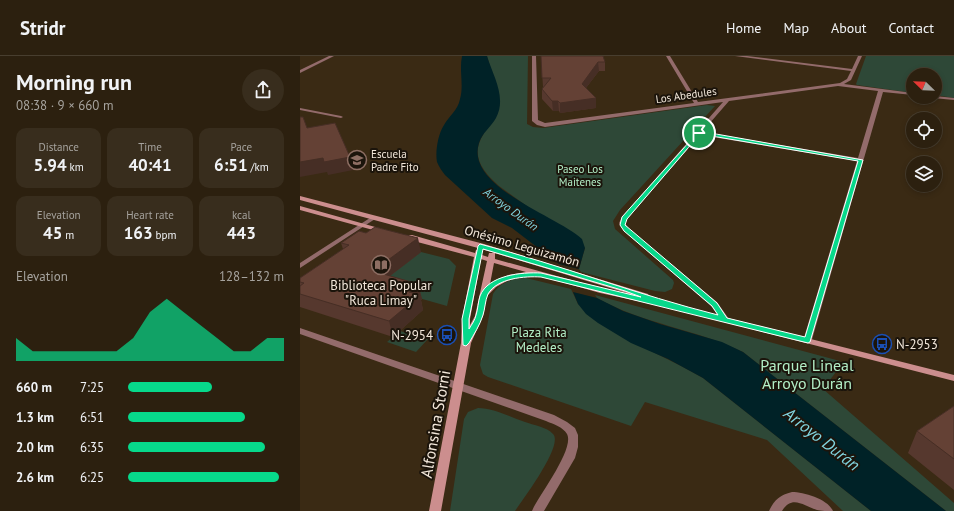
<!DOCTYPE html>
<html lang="en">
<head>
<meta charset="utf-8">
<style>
  :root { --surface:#2c200f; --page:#382d1d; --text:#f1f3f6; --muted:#a6a39e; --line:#483e2f; --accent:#07d98b }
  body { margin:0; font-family:"PT Sans",sans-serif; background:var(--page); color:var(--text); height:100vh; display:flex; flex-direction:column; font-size:15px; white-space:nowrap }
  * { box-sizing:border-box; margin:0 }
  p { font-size:13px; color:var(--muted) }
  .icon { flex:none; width:22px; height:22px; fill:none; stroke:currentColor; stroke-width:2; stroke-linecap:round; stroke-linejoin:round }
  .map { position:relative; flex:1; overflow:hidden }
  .sheet { display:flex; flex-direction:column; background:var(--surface); width:300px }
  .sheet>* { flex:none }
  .needle { width:26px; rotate:293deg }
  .tools { position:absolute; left:606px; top:12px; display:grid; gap:8px }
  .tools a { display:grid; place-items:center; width:36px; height:36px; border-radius:50%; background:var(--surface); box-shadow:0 2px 6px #0003,0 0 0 1px var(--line); font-size:20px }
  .pin { position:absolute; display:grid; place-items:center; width:34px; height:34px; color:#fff; margin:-17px; border:2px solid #fff; border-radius:50%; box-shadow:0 1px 4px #0007 }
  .round { display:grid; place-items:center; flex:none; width:42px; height:42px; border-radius:21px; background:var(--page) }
  .overview { display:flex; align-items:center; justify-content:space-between; height:68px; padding:0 16px }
  h1 { font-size:22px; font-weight:600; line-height:30px }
  .metrics { display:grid; grid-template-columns:repeat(3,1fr); gap:6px; height:68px; padding:4px 16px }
  .metrics div { display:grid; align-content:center; border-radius:10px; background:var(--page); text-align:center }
  .metrics b { font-size:17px; font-weight:600 }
  .metrics small { font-size:11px; font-weight:400 }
  .metrics p { font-size:11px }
  .chart { height:112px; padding:8px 16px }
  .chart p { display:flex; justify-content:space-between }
  .chart svg { width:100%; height:72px; margin-top:4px; fill:var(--accent); opacity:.7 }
  ul { padding:0 16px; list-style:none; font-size:13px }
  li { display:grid; grid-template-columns:64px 48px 1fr; align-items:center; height:30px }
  li i { height:10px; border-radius:5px; background:var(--accent) }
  header { display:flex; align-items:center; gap:24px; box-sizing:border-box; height:56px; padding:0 20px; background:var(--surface); border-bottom:1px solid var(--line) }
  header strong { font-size:19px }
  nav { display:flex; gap:22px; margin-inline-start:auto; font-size:14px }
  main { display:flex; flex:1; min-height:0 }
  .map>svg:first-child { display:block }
  .green { fill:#2e4837 }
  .water { fill:#002227 }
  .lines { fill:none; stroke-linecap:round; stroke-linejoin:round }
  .street { fill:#936b6b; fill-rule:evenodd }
  .secondary { fill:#cc8e8e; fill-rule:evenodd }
  .wall { fill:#56382e }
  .shaded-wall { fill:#462e25 }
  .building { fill:#644135; stroke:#462e25 }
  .route { fill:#07d98b; stroke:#fff; fill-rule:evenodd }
  .labels { text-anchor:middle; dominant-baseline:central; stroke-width:4; stroke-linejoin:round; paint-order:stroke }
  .far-street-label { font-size:11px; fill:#f2e7da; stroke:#1b140b }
  .far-poi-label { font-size:11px; fill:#f2e7da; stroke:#1b140b; text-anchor:start }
  .far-park-label { font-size:11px; fill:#b2eec6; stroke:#1b140b }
  .far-water-label { font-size:12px; font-style:italic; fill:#80d4df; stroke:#1b140b }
  .street-label { font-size:13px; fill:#f2e7da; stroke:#1b140b }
  .poi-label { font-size:13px; fill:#f2e7da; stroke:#1b140b }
  .park-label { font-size:13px; fill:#b2eec6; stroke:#1b140b }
  .near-park-label { font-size:16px; fill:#b2eec6; stroke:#1b140b }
  .near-street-label { font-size:16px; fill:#f2e7da; stroke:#1b140b }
  .near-water-label { font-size:17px; font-style:italic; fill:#80d4df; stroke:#1b140b }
</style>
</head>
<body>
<header>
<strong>Stridr</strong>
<nav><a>Home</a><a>Map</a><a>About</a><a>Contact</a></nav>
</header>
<main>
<section class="sheet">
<div class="overview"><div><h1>Morning run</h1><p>08:38 · 9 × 660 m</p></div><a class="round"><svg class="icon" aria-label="share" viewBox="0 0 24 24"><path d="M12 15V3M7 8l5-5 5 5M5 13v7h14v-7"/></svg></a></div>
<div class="metrics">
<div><p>Distance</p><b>5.94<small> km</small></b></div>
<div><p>Time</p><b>40:41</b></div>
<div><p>Pace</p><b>6:51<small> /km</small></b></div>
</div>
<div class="metrics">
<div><p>Elevation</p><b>45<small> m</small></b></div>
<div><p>Heart rate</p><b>163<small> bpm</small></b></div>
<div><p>kcal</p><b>443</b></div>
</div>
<div class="chart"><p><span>Elevation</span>128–132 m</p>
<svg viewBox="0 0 160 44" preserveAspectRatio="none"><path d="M0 44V30L10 38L20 38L30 38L40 38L50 38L60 38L70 30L80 14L90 6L100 14L110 22L120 30L130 38L140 38L150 30L160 30V44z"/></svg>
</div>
<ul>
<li><b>660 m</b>7:25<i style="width:54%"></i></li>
<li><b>1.3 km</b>6:51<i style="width:75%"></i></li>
<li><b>2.0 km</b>6:35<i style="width:88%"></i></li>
<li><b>2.6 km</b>6:25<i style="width:97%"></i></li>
</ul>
</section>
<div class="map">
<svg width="654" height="455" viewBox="0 0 654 455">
  <rect width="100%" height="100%" fill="#3a2a14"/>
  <path class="green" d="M187,0H228L227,68L233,71L243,72L407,49L415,50L320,154L313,165L315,173L373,224L374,227L372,233L365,236L355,235L281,216L279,213L285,192L199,130C183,116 170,100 183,79C186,72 192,67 196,61L190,10Z
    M566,0H654V42L635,39V19H613V37L557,29L556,28Z
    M121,196L149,203L156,210L147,250L66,227L85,212L96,215Z
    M226,222L271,233L278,248L351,295L383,311L403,322L571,455H543L467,384L345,346L331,370L188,321L183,318L180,309L193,238C200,226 213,222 226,222Z
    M295,239L540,305L539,312L523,333L654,447V455H646L443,296C396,273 343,268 297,242Z
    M100,275L128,283L116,296L87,286Z
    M178,352C193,352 210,361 225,366C233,369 247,371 253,378C264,389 223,443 215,455H150L164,363L168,356Z"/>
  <path class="water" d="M162,0H187C193,20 207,41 196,62C191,71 182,77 179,87C165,131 257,160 282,183L285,192L279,213L259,208L212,172L192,162L145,119C142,115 139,111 137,106C135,96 138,78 144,69C149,60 158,54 160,43C164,29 159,15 162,0Z
    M273,236L297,242L323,255L360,268L422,286L443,296L646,455H571L403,322L368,303L331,287L298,267L286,258L278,248Z"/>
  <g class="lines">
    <path class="street" d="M29,0H34L0,17V14Z
      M232,0H236L238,64L245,67L394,47L366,0H370L398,46L540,27L547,23L551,15L435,0H447L552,13L558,0H562L551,24L544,28L613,37V39L583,36L511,287H505L503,285L557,105L400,79L327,163L325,167L329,173L417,246L429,263L425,266L422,265L411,250L324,175L319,167L322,161L423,46L245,71L237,69L232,65ZM538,30L578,35L558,102L402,76L429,45Z
      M635,40L654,42V44L633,42V41H635Z
      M0,52L41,60L43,61L41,62L0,54Z
      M73,160L75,161V163L0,212V207Z
      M0,272L254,359L267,366L275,372L278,379V391L275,402L244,455H232C239,439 275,393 267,378C263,371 253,368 246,365L0,278Z
      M492,436C504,436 528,443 533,455C528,455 521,455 517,454C504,450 492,438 482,455H469C474,444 480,439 492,436Z"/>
    <path class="secondary" d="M0,140L184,188L348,238L349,240L348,242L654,319V325L366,251L300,237L234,218L230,220L217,222L207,225L196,231L187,240L183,260L171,287L141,455H129L161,287L162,263L174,201L106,183L105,181L106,179H112L175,197L176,194H182V199L188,201L189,197H195V203L304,233L330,238L178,192L0,144ZM181,203L187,205L175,260L170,269V263ZM194,207L226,216L208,219L190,228Z
      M0,150L86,174L88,175L84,177L0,154Z"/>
  </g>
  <path class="wall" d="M241,0L305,6V15H299L286,32L296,42V52L260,57L259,55H253L242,43V33L243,31Z
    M41,187L121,196L90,220L118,228L122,243L121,244L123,254L93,281L0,251V222L43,193Z
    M654,350V434L608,397L617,375Z"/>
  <path class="shaded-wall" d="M298,6L299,15L282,37V28Z
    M296,42V52L260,57V47Z
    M252,45H258L259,55H253Z
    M50,101L53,114L28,119L27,116L0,121V106L23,102Z
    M118,182L121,196L77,230L73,215Z
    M118,228L122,243L121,244L123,254L93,281L89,265L109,236Z"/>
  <path class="building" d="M241,0H303L305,6H298L282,28L296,42L260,47L258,45H252L242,33L251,22H242Z
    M0,61H3L7,72L35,67L50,101L24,106L23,102L0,106Z
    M75,171L118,182L73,215L118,228L109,236L120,239L89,265L0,238V230L4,227L0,226V222L49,189L41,187L59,175L66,177Z
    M654,350V403L617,375Z"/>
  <path class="route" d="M399,75L563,104L510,286L508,287L241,221C225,220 197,222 188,238C185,245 185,253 183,259C180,269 174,278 169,287L166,290L163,289L162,263L178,190L180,188C261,209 338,239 418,259L412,250L324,175L320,169L322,161ZM400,78L558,105L505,281L427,262L417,247L325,169L327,163ZM183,193L325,235L341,241L241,217C222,216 188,219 180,240C178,246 178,253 176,259C175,264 172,268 169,273V263Z"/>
  <defs>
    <symbol id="school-ring" viewBox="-11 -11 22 22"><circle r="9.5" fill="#1b140b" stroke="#8d6e63" stroke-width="1.5"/><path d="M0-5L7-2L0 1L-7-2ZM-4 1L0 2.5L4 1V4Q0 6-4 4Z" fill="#8d6e63"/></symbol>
    <symbol id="library-ring" viewBox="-11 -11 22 22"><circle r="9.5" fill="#1b140b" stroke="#8d6e63" stroke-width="1.5"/><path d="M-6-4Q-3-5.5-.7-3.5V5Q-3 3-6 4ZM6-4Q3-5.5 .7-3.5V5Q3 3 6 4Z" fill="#8d6e63"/></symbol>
    <symbol id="bus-ring" viewBox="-11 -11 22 22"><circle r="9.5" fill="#1b140b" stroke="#1a4fb4" stroke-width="1.5"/><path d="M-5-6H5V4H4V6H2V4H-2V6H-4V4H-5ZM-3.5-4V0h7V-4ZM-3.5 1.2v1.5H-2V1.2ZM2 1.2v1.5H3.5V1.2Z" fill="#1a4fb4"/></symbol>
  </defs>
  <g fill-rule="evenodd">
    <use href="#school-ring" x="46" y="93" width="22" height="22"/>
    <use href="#library-ring" x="70" y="198" width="22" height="22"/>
    <use href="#bus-ring" x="136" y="268" width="22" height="22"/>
    <use href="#bus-ring" x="571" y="277" width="22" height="22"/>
  </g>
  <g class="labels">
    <g class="far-street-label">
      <text transform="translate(386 39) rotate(-8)">Los Abedules</text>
    </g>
    <g class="far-poi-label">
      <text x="71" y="98">Escuela<tspan x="71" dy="13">Padre Fito</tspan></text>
    </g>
    <g class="far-park-label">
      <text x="280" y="113">Paseo Los<tspan x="280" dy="13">Maitenes</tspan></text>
    </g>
    <g class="far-water-label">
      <text transform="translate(211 153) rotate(36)">Arroyo Durán</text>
    </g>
    <g class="street-label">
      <text transform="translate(222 190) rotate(16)">Onésimo Leguizamón</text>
    </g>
    <g class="poi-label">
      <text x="81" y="229">Biblioteca Popular<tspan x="81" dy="15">"Ruca Limay"</tspan></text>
      <text x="133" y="279" text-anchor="end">N-2954</text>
      <text x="596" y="288" text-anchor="start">N-2953</text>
    </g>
    <g class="park-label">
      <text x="239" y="276">Plaza Rita<tspan x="239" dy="15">Medeles</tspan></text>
    </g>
    <g class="near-park-label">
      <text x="507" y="309">Parque Lineal<tspan x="507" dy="18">Arroyo Durán</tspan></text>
    </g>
    <g class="near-street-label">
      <text transform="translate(135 368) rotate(-80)">Alfonsina Storni</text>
    </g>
    <g class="near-water-label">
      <text transform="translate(522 383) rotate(38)">Arroyo Durán</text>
    </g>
  </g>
</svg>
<div class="tools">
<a><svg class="needle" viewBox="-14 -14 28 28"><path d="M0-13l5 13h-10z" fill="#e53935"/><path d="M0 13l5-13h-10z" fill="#a6a39e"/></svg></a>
<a><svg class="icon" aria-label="locate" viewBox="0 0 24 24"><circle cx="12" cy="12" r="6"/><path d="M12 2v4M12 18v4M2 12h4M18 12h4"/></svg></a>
<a><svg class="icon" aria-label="layers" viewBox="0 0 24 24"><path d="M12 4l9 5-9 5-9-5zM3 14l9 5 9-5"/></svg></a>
</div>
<div class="pin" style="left:399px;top:77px;background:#1e9e55"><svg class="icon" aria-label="arrive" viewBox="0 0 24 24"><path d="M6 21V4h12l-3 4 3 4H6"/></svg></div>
</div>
</main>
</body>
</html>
